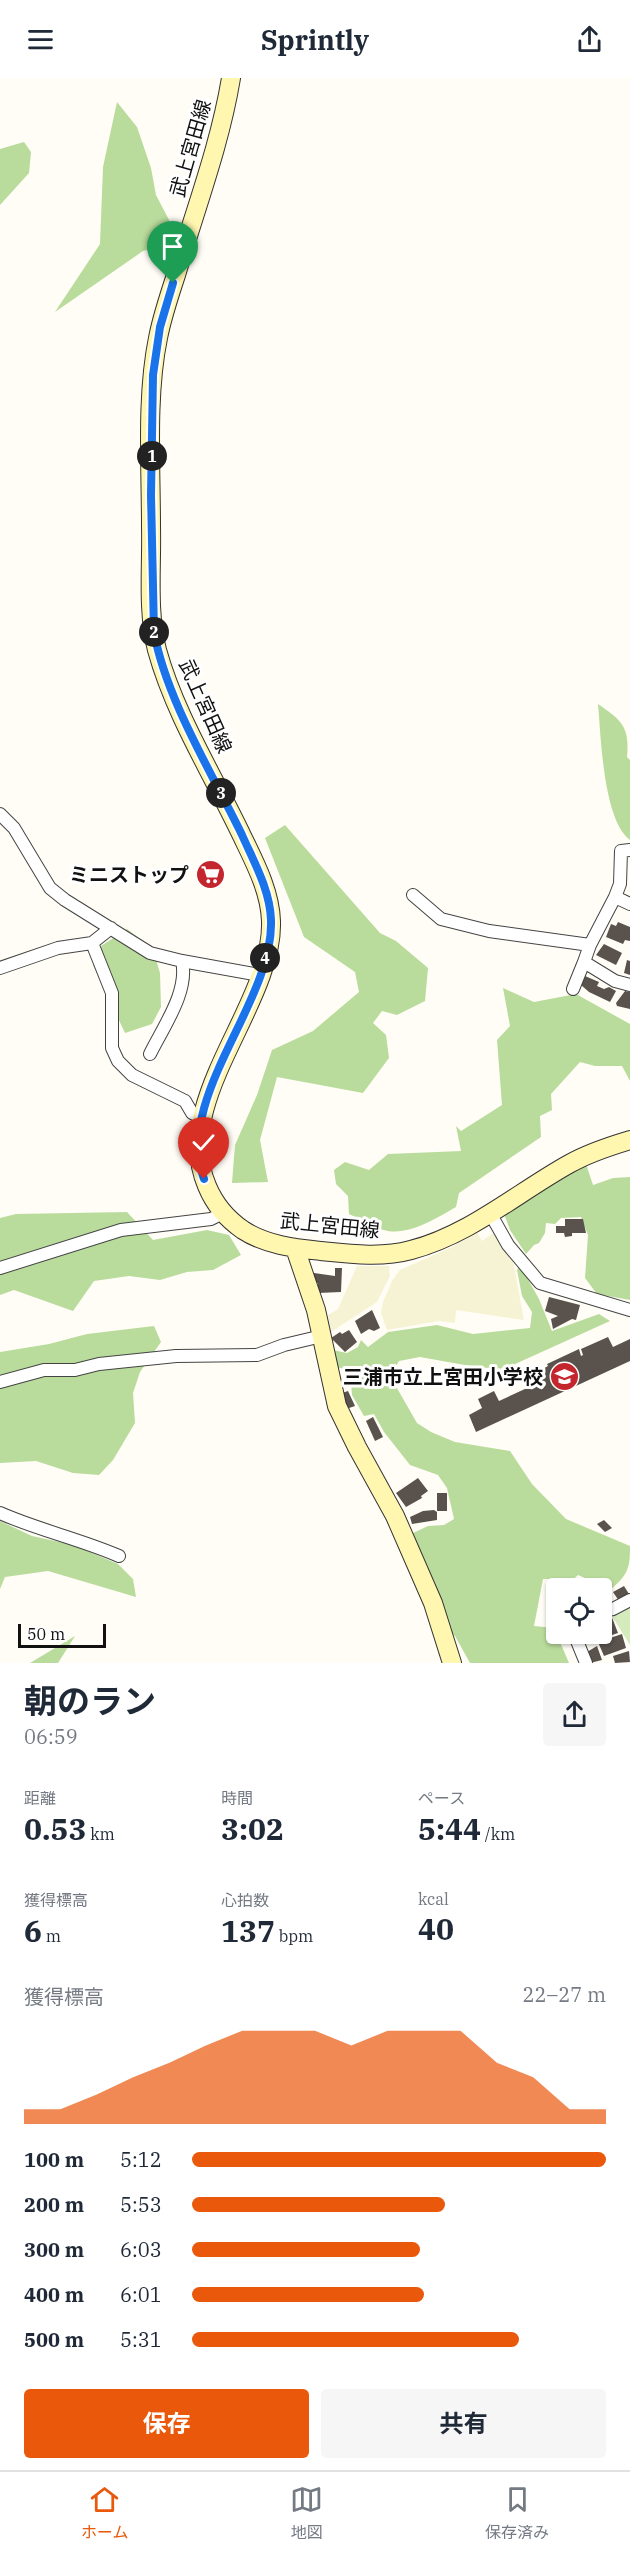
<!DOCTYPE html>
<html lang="ja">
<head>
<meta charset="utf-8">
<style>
  :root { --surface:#fff; --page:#f6f6f7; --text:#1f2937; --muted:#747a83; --line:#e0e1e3; --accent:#ea580c }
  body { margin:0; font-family:"IBM Plex Serif","Noto Sans JP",serif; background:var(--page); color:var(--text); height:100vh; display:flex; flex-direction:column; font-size:22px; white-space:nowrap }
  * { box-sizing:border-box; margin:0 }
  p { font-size:20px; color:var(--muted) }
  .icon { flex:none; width:33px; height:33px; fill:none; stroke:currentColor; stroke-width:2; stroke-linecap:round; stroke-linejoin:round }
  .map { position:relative; height:1585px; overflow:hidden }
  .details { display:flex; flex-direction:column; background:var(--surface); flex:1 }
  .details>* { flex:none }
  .buttons { position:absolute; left:546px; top:1500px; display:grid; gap:12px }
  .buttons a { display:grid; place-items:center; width:66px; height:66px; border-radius:6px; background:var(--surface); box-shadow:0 2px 4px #0004; font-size:30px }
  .scale { position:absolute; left:18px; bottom:15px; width:88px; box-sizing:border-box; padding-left:6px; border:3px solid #111; border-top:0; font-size:16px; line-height:21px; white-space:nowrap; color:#111; -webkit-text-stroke:4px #fff; paint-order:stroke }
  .pin { position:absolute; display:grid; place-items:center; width:51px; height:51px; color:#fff; margin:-62px -26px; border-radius:50% 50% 50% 0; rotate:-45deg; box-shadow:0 0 6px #0007 }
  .pin .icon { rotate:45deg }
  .km { position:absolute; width:30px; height:30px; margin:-15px; border-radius:50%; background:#222; color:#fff; font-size:16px; line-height:30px; text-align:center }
  .round { display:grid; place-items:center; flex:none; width:63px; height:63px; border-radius:6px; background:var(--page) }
  .summary { display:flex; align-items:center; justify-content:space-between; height:102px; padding:0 24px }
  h1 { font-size:33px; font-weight:700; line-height:45px }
  .figures { display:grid; grid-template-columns:repeat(3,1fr); gap:9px; height:102px; padding:6px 24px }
  .figures div { display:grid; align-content:center }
  .figures b { font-size:30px; font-weight:700 }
  .figures small { font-size:16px; font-weight:400 }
  .figures p { font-size:16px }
  .chart { height:168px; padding:12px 24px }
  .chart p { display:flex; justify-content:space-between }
  .chart svg { width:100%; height:108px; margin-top:6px; fill:var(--accent); opacity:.7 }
  .button { display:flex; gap:12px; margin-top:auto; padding:12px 24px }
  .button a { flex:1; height:69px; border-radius:6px; background:var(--accent); color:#fff; font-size:24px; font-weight:700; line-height:69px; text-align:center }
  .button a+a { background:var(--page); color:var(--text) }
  ul { padding:0 24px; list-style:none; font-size:20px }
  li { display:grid; grid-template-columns:96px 72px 1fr; align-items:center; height:45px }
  li i { height:15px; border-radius:8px; background:var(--accent) }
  header { display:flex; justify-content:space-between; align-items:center; height:78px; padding:0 24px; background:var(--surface); font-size:27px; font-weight:700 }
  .menu { display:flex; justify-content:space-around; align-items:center; height:84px; border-top:2px solid var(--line); background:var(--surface); font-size:16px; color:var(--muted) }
  .menu a { display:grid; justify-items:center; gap:3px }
  .menu .on { color:var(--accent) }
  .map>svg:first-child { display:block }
  .farmland { fill:#f6f3d4 }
  .green { fill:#d5ebbd }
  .forest { fill:#b9dc9c }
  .building { fill:#5a524d }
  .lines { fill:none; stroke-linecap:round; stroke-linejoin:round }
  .street-casing { stroke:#444; stroke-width:14 }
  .secondary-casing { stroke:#333; stroke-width:20 }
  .street { stroke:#fff; stroke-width:12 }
  .secondary { stroke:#fff6b0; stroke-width:18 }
  .route-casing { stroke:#fff; stroke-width:12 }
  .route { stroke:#1a73e8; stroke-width:8 }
  .labels { text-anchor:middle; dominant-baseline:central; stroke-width:6; stroke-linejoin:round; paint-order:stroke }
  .street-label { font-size:20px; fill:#111; stroke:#fff }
  .poi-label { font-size:20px; font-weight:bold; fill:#111; stroke:#fff; text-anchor:end }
</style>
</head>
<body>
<header><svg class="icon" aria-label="menu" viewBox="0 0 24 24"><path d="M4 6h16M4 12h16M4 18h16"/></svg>Sprintly<svg class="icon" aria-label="share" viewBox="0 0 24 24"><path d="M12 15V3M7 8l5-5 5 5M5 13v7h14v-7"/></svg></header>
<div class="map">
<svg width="630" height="1585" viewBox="0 0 630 1585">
  <rect width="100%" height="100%" fill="#fffdf5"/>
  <path class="farmland" d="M496,1153L513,1183L524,1242L456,1232L455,1245L439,1243L387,1252L381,1235L383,1224L392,1203L400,1192L452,1169L477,1154L482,1163Z
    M357,1188H389L390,1198L377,1224L331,1254L328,1237L338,1231Z"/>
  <path class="green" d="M630,1526V1567L610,1535Z"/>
  <path class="forest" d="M117,24L137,49L151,90L156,117L180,163L143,173L55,234L100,166L103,89Z
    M24,64L31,74L29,95L0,127V71Z
    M598,626C621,642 630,648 627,679L630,682V762C603,742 601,658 598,626Z
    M285,747L380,855L396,863L428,890L425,923L397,937L382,933L373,945L386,957L389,980L363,1015L277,999L260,1062L268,1104L232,1105L235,1067L257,1017L272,972L313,953L359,914L355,894L304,859L265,760Z
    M127,851L153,871L160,895L161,929L152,946L125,955L93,887L101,868Z
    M503,910L534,924L576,916L630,946V1003L622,988H595L580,984L551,1016L552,1032L540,1038L541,1059L459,1115L456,1129C437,1140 407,1159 384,1152C372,1149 360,1141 349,1136L348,1118L336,1106L334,1092L345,1084L369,1092L388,1076L461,1073L456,1048L461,1053L502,1027L497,962L510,948Z
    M585,1083L593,1107L613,1100L630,1099V1222L597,1216L585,1200L588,1157L581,1139L561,1140L555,1146L546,1145L545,1155L539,1165L534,1167L526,1176L510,1152L503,1133Z
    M127,1134L153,1162L207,1152L229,1157L241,1177L213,1192L187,1194L160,1202L129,1198L94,1203L73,1233L14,1212L0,1217V1140L16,1136Z
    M520,1187L539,1221L552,1253L599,1236L610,1243L504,1291L476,1289L420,1279L399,1283L390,1298L417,1345L431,1354L455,1364L510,1373L532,1406L566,1441L630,1468C630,1490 628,1497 611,1511L578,1497L567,1507V1501H543L534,1548L554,1550L569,1585H470L455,1558L449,1553L411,1456L428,1448L444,1447L454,1441L447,1410L438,1397L410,1387L384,1354L374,1336L364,1338L352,1317L350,1293L334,1288L333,1272L347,1275L358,1269L361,1262L368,1269L388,1254L437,1247L473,1256L530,1250L532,1234L522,1218L517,1192Z
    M154,1248L161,1264L140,1294L133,1315L135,1345L113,1382L99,1397L73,1395L36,1383L0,1385V1274L49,1266L87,1256Z
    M0,1443L32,1458L73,1467L118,1486L133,1501L136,1519L48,1493L5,1499L0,1511Z
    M75,1558L58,1585H30Z"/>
  <path class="building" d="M618,844L630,849V863L625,862L623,866L606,859L611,846L616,848Z
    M604,866L622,875L616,887L596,877Z
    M627,882L630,883V897L624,895Z
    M585,898L599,904L597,908L604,911L609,909L616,913L610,924L589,914L581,907Z
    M625,913L630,914V931L617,928L616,925Z
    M565,1141H583L586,1155H572V1158L565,1159L564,1155H556V1148H565Z
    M335,1190H342L341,1214L318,1215V1205H313L314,1195L335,1198Z
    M549,1219L580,1227L576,1242L572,1241L553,1251L551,1241L558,1238L545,1233Z
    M372,1232L380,1250L374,1253L369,1251L361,1256L355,1243Z
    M349,1252L357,1264L345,1274L331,1260L340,1254L342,1256Z
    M608,1259L613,1269L630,1261V1283L476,1354L469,1337L482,1330L478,1321L494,1313L499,1323L538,1305L534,1296L548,1288L547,1286L579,1271L581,1278L583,1277L581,1271Z
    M348,1313L355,1328L346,1331L342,1315Z
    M373,1339L383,1359L375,1363L366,1343Z
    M418,1400L428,1413L421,1418L422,1420L406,1429L396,1415Z
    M437,1415H447V1433H437Z
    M434,1432L437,1434V1442L412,1446L410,1439L423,1433Z
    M604,1442L612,1450L605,1454L597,1446Z
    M579,1502L583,1504L593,1510H574Z
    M624,1508L629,1516L619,1523L613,1514Z
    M611,1537L618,1555L609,1558L603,1540Z
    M602,1551L605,1559L582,1567V1556H602Z
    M622,1556L626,1570L604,1578L598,1564Z
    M597,1568L602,1582L590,1585L587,1574Z
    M629,1573L630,1584L615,1585L613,1578Z"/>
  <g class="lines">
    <defs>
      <path id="street" d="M0,736L14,750L50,810L65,822L150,875L182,883C189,914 163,949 150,976
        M630,772L621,773L620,806L615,819L630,826
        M413,817L441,841L489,853L590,867
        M615,819L590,867L584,884L615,903L630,907
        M92,865L112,915V970L118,983L132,997L185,1023L192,1035L202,1040
        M182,883L260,897
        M0,890L58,870L92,865L111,850
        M573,911L584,884
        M490,1135L508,1167L540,1205L630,1232
        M0,1190L121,1152L211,1141L223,1135
        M0,1304L44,1292H75L99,1286L176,1278L257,1277L284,1267L322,1258
        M0,1435C38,1452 80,1461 119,1478
        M602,1533L613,1531L630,1522
        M578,1556L577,1563L586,1585"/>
      <path id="secondary" d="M231,0C220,67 195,132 176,197C169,218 162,239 158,260C146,318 151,389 151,449C152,489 147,533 157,572C175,637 213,697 242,758C255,785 270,813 271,843C274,927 170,1022 207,1108C214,1125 227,1141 243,1152C266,1167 294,1170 321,1173C350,1176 382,1180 411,1172C469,1157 517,1115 569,1086C588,1075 610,1068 630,1062
        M295,1170L316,1232L337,1328L357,1369L395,1438L433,1525L452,1585"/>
    </defs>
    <use href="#street" class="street-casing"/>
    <use href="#secondary" class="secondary-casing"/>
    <use href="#street" class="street"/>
    <use href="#secondary" class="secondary"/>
  </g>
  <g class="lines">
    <defs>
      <path id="route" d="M173,205L160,249L153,297L151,417L154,554C166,621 212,695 242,757C254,784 270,812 271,842C274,925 174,1018 204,1101"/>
    </defs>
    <use href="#route" class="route-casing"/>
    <use href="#route" class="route"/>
  </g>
  <defs>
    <symbol id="supermarket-disc" viewBox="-11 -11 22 22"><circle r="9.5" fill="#c4262e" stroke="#fff"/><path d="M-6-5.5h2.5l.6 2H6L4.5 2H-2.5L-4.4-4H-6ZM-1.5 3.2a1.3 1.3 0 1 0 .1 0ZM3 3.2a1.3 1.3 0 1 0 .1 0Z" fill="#fff"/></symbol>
    <symbol id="school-disc" viewBox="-11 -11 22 22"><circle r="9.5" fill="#c4262e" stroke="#fff"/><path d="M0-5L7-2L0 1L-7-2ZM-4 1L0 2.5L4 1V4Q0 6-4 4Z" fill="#fff"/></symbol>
  </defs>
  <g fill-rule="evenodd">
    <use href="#supermarket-disc" x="194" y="780" width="33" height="33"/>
    <use href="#school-disc" x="548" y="1282" width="33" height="33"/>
  </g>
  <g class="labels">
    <g class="street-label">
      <text transform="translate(190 70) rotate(-74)">武上宮田線</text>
      <text transform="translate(206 628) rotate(66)">武上宮田線</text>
      <text transform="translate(330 1147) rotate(6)">武上宮田線</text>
    </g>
    <g class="poi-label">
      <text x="189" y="796">ミニストップ</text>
      <text x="543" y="1298">三浦市立上宮田小学校</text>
    </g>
  </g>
</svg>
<div class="buttons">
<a><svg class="icon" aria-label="locate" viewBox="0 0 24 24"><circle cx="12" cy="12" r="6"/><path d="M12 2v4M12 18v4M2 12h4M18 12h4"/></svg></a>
</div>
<div class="scale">50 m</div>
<div class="pin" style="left:173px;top:205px;background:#1e9e55"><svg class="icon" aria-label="arrive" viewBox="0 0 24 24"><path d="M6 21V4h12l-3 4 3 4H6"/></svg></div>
<div class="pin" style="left:204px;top:1101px;background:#d93025"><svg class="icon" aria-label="check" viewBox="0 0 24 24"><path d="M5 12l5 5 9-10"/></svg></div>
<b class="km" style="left:152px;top:378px">1</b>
<b class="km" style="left:154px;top:554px">2</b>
<b class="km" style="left:221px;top:715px">3</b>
<b class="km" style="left:265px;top:880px">4</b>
</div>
<section class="details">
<div class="summary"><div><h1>朝のラン</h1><p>06:59</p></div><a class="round"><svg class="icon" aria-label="share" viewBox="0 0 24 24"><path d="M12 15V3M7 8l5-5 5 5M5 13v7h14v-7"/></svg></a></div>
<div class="figures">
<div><p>距離</p><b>0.53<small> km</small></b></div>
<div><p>時間</p><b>3:02</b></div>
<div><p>ペース</p><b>5:44<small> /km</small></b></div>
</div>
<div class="figures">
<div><p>獲得標高</p><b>6<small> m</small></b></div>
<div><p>心拍数</p><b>137<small> bpm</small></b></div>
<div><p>kcal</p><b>40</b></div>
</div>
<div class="chart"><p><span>獲得標高</span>22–27 m</p>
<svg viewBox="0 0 160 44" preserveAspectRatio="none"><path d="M0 44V38L10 38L20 32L30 25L40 19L50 12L60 6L70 6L80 6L90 12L100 6L110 6L120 6L130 19L140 25L150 38L160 38V44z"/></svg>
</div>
<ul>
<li><b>100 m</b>5:12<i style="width:100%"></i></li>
<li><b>200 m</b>5:53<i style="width:61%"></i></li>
<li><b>300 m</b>6:03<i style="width:55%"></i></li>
<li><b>400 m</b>6:01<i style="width:56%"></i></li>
<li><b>500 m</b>5:31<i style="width:79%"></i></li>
</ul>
<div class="button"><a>保存</a><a>共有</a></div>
</section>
<nav class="menu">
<a class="on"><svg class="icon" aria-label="home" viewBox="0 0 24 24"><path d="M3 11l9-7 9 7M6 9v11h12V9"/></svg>ホーム</a>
<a><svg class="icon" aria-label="map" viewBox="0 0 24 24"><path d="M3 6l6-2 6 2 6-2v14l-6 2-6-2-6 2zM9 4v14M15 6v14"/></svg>地図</a>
<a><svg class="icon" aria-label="saved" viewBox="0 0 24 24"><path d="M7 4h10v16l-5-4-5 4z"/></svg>保存済み</a>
</nav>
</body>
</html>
